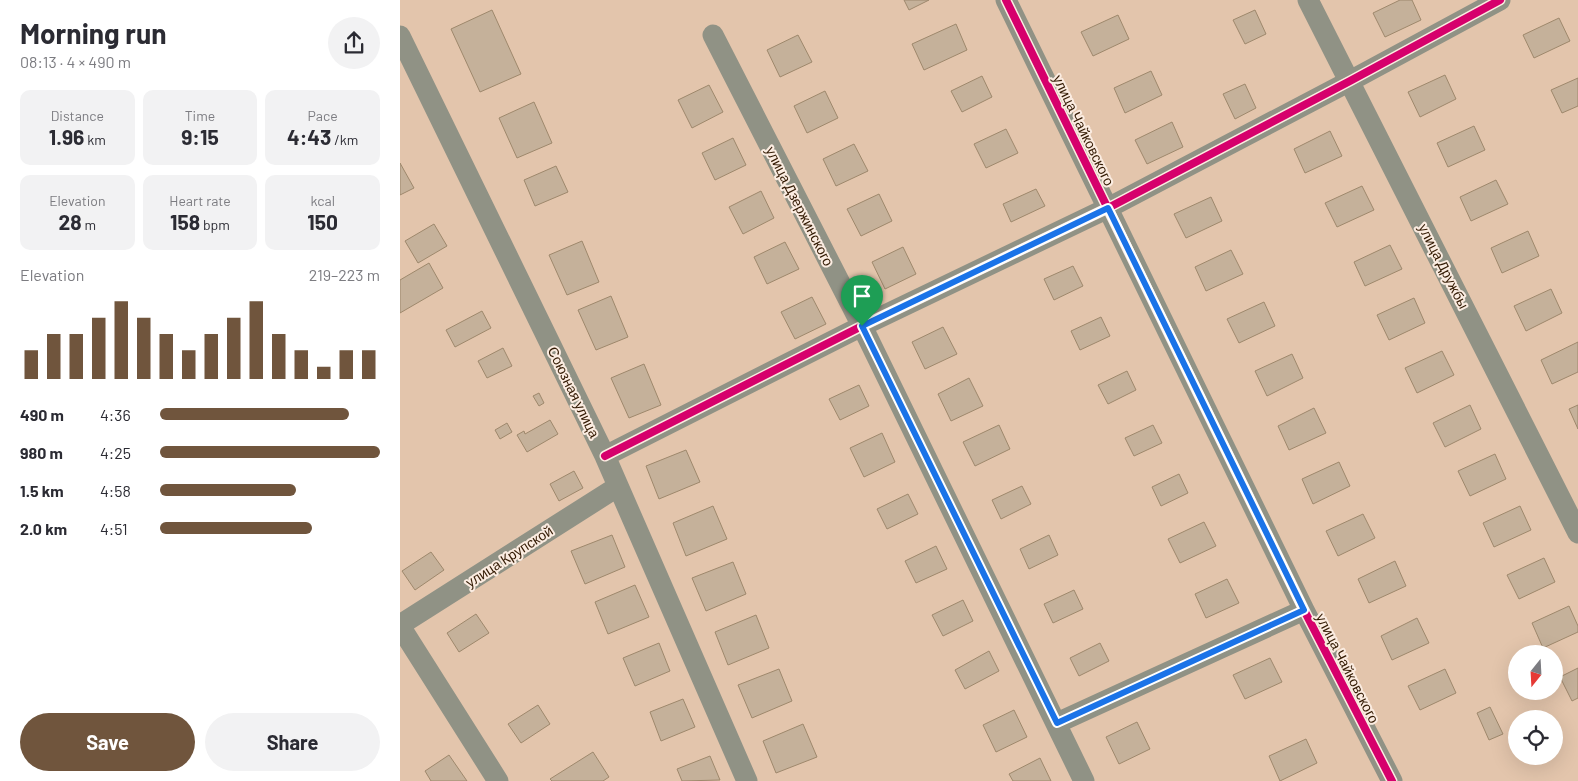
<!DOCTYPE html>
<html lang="en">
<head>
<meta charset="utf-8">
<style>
  :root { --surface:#fff; --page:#f2f2f3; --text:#2b2b33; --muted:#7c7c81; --accent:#70553d }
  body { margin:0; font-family:Barlow,sans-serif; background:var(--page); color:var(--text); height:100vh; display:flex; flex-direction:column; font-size:19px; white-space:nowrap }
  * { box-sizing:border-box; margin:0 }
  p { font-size:16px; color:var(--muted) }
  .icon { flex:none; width:28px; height:28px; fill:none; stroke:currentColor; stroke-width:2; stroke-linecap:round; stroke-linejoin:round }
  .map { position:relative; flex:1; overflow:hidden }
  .panel { display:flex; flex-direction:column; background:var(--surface); width:400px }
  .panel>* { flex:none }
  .needle { width:32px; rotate:198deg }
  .fabs { position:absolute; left:1108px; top:645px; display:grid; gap:10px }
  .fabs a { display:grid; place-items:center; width:55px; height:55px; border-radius:50%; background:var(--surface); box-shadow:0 5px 20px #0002; font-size:25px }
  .pin { position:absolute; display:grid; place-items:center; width:42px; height:42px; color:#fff; margin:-51px -21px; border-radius:50% 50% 50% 0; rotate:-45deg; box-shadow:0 0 5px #0007 }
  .pin .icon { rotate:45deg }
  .round { display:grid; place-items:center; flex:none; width:52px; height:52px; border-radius:26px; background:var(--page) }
  .overview { display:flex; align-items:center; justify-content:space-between; height:85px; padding:0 20px }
  h1 { font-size:28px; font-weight:700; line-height:38px }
  .stats { display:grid; grid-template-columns:repeat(3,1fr); gap:8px; height:85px; padding:5px 20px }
  .stats div { display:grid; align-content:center; border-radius:10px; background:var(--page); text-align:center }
  .stats b { font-size:21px; font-weight:700 }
  .stats small { font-size:14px; font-weight:400 }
  .stats p { font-size:14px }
  .chart { height:140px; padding:10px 20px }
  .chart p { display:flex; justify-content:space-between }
  .chart svg { width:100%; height:90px; margin-top:5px; stroke:var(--accent); stroke-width:6 }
  .cta { display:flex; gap:10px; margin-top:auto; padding:10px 20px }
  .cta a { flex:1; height:58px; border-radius:30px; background:var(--accent); color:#fff; font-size:20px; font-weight:700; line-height:58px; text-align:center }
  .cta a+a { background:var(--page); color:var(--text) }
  ul { padding:0 20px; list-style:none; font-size:16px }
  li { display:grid; grid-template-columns:80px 60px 1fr; align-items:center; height:38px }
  li i { height:12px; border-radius:6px; background:var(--accent) }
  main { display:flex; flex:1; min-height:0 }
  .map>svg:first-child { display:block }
  .building { fill:#c5b19a; stroke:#9e886c }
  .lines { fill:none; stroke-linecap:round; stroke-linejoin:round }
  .minor { stroke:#909285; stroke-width:21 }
  .cycleway-casing { stroke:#fbece1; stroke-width:11 }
  .cycleway { stroke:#d6006c; stroke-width:8 }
  .route-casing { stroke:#fff; stroke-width:10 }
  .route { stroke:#1a73e8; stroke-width:6 }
  .labels { text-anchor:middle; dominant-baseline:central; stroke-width:4; stroke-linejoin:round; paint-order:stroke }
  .street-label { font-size:14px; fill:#321902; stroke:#fbece1 }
</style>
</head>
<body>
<main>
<section class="panel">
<div class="overview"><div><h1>Morning run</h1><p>08:13 · 4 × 490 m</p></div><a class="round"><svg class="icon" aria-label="share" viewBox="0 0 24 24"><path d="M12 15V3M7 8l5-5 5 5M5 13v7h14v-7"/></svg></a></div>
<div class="stats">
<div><p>Distance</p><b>1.96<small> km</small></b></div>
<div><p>Time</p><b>9:15</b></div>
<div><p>Pace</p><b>4:43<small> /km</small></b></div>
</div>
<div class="stats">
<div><p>Elevation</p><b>28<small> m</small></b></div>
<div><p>Heart rate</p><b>158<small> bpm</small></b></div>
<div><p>kcal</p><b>150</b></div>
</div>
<div class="chart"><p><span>Elevation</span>219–223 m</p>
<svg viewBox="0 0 160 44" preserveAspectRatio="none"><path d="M5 44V30M15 44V22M25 44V22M35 44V14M45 44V6M55 44V14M65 44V22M75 44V30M85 44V22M95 44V14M105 44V6M115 44V22M125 44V30M135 44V38M145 44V30M155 44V30"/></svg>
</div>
<ul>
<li><b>490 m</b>4:36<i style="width:86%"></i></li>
<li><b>980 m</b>4:25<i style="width:100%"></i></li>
<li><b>1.5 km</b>4:58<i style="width:62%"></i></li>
<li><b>2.0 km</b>4:51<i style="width:69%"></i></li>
</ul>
<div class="cta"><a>Save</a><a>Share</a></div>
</section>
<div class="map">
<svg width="1178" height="781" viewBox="0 0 1178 781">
  <rect width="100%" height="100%" fill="#e3c5ac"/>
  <path class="building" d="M504,0H529L509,10Z
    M1000,0H1012L1021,20L985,37L973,13Z
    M92,10L121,74L80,92L51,29Z
    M855,10L866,34L845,44L833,20Z
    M718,15L729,39L693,56L681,32Z
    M1159,18L1170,41L1134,58L1123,35Z
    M556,24L567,50L524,70L512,44Z
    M398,35L412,62L380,77L367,50Z
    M751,71L762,95L725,113L714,88Z
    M1045,75L1056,99L1020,117L1008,92Z
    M582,76L592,97L562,112L551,91Z
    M1178,78V106L1162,113L1151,90Z
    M845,84L856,108L835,119L823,94Z
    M309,85L323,112L292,128L278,100Z
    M425,91L438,118L407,133L394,106Z
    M134,102L152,143L117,158L99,118Z
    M772,122L783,147L747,164L735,140Z
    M1074,126L1085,150L1048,167L1037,143Z
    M606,129L618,153L586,168L574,144Z
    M930,131L942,156L905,173L894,149Z
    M333,138L346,165L315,180L302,153Z
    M454,144L468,171L436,186L423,159Z
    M0,163L14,188L0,195Z
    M156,166L168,192L135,206L124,180Z
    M1096,180L1108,204L1071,221L1060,197Z
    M962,186L974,210L937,227L925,203Z
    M636,189L645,206L611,222L603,204Z
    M361,191L374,218L343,234L329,207Z
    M479,194L492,221L461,236L447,209Z
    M811,197L822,221L786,238L774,214Z
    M34,224L47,246L18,263L5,241Z
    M1128,231L1139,256L1102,273L1091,248Z
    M182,241L199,282L167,295L149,255Z
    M385,242L399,269L367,284L354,257Z
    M990,245L1002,269L965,286L954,262Z
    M503,247L516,274L485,289L472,262Z
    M831,250L843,274L806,291L795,267Z
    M29,263L43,288L0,313V280Z
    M673,266L683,286L654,300L644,279Z
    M1151,289L1162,313L1126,331L1114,306Z
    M211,296L228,337L196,350L178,310Z
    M412,297L426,324L395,339L381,312Z
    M1014,298L1025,323L989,340L977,315Z
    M864,302L875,326L839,343L827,319Z
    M82,311L91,328L55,347L46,330Z
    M701,317L710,336L680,350L671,331Z
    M543,327L557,354L525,369L512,342Z
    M1178,342V372L1152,384L1141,360Z
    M103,348L112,366L87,378L78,361Z
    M1042,351L1054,375L1017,393L1005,368Z
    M892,354L903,378L867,396L855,371Z
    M244,364L261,405L229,418L211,378Z
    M727,371L736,390L708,404L698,385Z
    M569,378L583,406L551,421L538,394Z
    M459,385L469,406L440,420L429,399Z
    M139,393L144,403L139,406L133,396Z
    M1070,405L1081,429L1045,447L1033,423Z
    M1178,405V429L1169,409Z
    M914,408L926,433L889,450L878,426Z
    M150,420L158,434L127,452L117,435L124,431L125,434Z
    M107,423L112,432L100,439L95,430Z
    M599,425L610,449L575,466L563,442Z
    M753,425L762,443L734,456L725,438Z
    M482,433L495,462L464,477L450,448Z
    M286,450L300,482L259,499L246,466Z
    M1095,454L1106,479L1070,496L1058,471Z
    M939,462L950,486L913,504L902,479Z
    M174,471L183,488L159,501L150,484Z
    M779,474L788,493L761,506L752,487Z
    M622,486L631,504L601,519L592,500Z
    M508,494L518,514L487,529L477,509Z
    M313,506L327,539L286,556L273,523Z
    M1120,506L1131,530L1094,547L1083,523Z
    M963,514L975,538L938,556L926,531Z
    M804,522L816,546L780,563L768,539Z
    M212,535L225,567L185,584L171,551Z
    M649,535L658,555L629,569L620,549Z
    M536,546L547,569L516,583L505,561Z
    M31,552L44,570L15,590L2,571Z
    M1144,558L1155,582L1119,599L1107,575Z
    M995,561L1006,586L969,603L958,579Z
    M333,562L346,594L306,611L292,578Z
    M827,579L839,603L806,618L795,594Z
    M235,585L249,617L208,634L195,602Z
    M674,590L683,609L653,623L644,604Z
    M563,600L573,621L543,636L532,615Z
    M1169,606L1178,626V632L1143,648L1132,623Z
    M76,614L89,633L59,652L47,633Z
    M356,615L369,648L328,665L315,632Z
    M1017,618L1029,643L992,660L981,636Z
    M259,643L270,671L235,686L223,658Z
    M700,643L709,661L679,676L670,658Z
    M589,651L599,671L565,689L555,670Z
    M870,658L882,682L845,699L833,675Z
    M1178,668V698L1172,701L1160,677Z
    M379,669L392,701L352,718L338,685Z
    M1045,669L1056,693L1020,710L1008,686Z
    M283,699L295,727L261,741L250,712Z
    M138,705L150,724L121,743L108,724Z
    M1090,707L1103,734L1089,740L1077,713Z
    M614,710L627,737L596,752L583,725Z
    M737,722L750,749L719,764L706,737Z
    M403,724L417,757L376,773L363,741Z
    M906,739L917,763L880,781L869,756Z
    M193,752L209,777L203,781H152L150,779Z
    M49,755L67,781H31L25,771Z
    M310,756L320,780L282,781L277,769Z
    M640,758L651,781H613L609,774Z"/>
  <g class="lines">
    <path class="minor" d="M606,0L904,610L992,781
      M908,0L1178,533
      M313,35L462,326L684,781
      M0,36L205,456L347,781
      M205,456L462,326L708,208L950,81L1100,0
      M0,625L217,487
      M0,626L98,781
      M657,723L904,610"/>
    <defs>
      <path id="cycleway" d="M606,0L904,610L992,781
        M205,456L462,326L708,208L950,81L1100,0"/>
    </defs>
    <use href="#cycleway" class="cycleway-casing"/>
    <use href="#cycleway" class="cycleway"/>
  </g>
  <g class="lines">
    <defs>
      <path id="route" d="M708,208L904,610L657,723L462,326Z"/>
    </defs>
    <use href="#route" class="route-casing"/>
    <use href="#route" class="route"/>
  </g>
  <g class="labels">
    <g class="street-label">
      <text transform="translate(684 130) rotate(64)">улица Чайковского</text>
      <text transform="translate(400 206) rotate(63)">улица Дзержинского</text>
      <text transform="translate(1044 266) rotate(63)">улица Дружбы</text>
      <text transform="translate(174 392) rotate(64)">Союзная улица</text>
      <text transform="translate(109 556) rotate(-33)">улица Крупской</text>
      <text transform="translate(948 668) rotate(63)">улица Чайковского</text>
    </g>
  </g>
</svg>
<div class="fabs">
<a><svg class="needle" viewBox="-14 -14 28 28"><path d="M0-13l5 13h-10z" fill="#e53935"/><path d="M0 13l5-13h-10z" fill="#7c7c81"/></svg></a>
<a><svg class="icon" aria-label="locate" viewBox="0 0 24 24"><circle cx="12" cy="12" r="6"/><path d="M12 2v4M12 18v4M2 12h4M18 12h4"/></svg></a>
</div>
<div class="pin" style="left:462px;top:326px;background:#1e9e55"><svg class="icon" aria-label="arrive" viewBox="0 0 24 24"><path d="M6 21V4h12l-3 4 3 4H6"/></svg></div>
</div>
</main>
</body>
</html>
